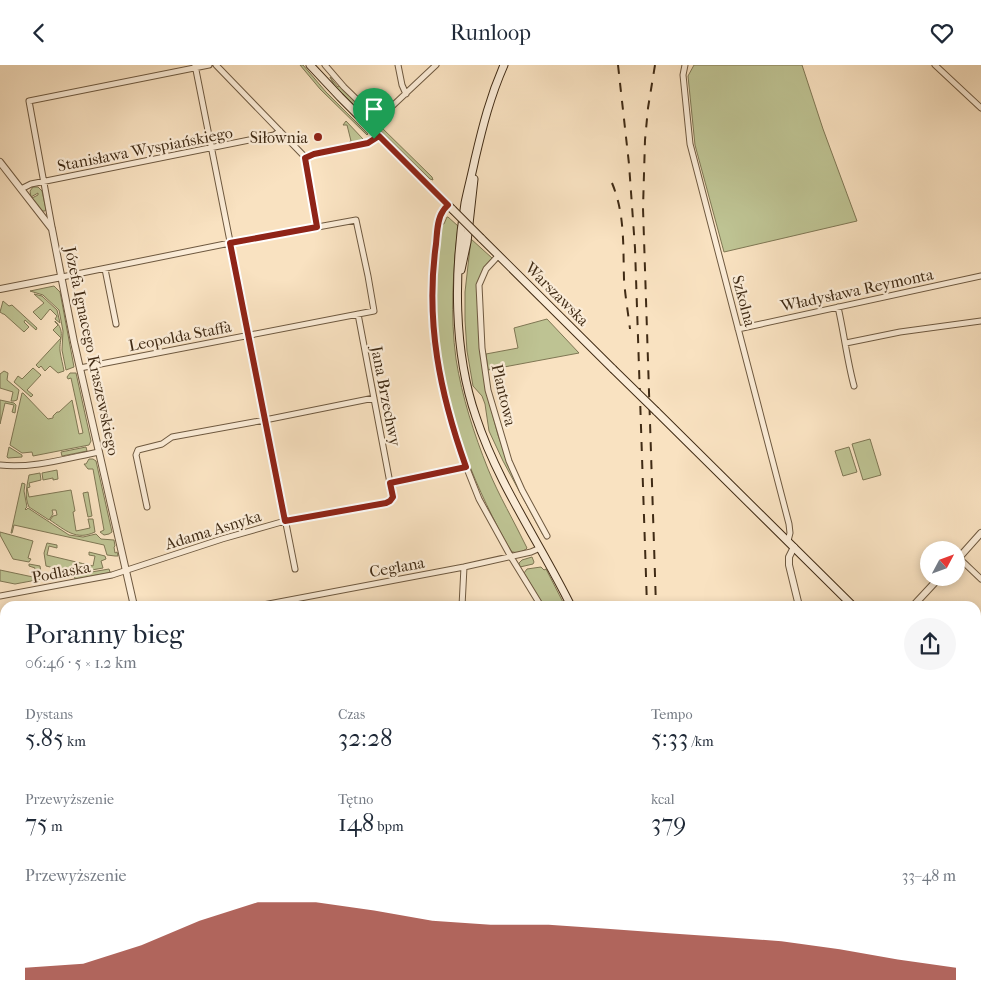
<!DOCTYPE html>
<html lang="pl">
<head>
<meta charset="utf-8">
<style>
  :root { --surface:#fff; --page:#f6f6f7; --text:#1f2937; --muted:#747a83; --accent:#8f2418 }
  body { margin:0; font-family:"IM FELL French Canon",serif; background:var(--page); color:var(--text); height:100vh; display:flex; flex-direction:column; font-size:19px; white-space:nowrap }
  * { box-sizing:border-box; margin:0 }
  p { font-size:16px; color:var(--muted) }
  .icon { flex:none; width:28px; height:28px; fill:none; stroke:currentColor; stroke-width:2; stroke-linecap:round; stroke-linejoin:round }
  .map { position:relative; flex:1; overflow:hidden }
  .drawer { position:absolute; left:0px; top:536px; width:981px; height:406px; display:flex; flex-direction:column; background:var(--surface); border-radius:15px 15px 0 0; box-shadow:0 2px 8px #0003 }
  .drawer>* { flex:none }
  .needle { width:32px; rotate:49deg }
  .tools { position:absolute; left:920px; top:476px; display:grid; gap:10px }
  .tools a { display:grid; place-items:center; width:45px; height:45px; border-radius:50%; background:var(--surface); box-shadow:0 2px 8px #0003; font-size:25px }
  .pin { position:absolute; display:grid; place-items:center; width:42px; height:42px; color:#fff; margin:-51px -21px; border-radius:50% 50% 50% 0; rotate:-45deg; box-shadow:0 0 5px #0007 }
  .pin .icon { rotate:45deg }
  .round { display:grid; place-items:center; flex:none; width:52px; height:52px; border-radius:26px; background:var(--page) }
  .head { display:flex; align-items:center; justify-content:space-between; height:85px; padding:0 25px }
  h1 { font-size:28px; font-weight:600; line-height:38px }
  .metrics { display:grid; grid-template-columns:repeat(3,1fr); gap:8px; height:85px; padding:5px 25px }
  .metrics div { display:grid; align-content:center }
  .metrics b { font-size:25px; font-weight:600 }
  .metrics small { font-size:14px; font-weight:400 }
  .metrics p { font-size:14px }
  .chart { height:140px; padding:10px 25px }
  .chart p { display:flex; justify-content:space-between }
  .chart svg { width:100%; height:90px; margin-top:5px; fill:var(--accent); opacity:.7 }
  header { display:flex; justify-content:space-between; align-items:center; height:65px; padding:0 25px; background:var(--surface); font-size:22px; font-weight:600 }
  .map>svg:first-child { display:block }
  .green { fill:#bec393; stroke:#7f7754 }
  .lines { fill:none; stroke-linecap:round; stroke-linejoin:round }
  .minor-casing { stroke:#6e5940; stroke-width:7 }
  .tertiary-casing { stroke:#6e5940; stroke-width:8 }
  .secondary-casing { stroke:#402b15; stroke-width:9 }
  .minor { stroke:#fbecd7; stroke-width:5 }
  .tertiary { stroke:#fbecd7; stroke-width:6 }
  .secondary { stroke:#fbecd7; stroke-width:7 }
  .rail { stroke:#402b15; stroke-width:2; stroke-dasharray:9 9; stroke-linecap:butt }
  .secondary-bridge-casing { stroke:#402b15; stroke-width:9; stroke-linecap:butt }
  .secondary-bridge { stroke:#fbecd7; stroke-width:7 }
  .route-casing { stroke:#fff; stroke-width:10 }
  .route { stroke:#8f2418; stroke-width:6 }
  .poi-dot { fill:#8f2418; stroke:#fbecd7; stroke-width:2 }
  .labels { text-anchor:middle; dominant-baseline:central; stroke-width:4.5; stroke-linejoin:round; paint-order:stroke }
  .poi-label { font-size:16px; fill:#402b15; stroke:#fbecd7; text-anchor:end }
  .street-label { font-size:16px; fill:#402b15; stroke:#fbecd7 }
</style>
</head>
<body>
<header><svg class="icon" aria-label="back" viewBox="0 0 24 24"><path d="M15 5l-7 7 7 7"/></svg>Runloop<svg class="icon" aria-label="heart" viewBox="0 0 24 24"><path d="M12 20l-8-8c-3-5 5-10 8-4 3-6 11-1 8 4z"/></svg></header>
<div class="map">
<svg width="981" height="942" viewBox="0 0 981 942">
  <rect width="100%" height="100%" fill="#f9e2c1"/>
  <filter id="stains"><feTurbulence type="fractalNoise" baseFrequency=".004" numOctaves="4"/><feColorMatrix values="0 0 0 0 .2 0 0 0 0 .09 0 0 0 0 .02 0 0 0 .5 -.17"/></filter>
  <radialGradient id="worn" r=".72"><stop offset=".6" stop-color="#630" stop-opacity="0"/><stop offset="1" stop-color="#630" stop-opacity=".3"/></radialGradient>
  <path class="green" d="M300,0H303L326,27L368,69L367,70L320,24Z
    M694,0H802L823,64L857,156L724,187L695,80L688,11Z
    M330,12L338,22L340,21L373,54L367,53L334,20Z
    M346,56L363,74L364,75L362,76L347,79L351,76L347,60H343Z
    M379,60L432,112L433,115L430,114L380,65L378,62Z
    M33,122H38L42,126L46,144L45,146H42L32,133L38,130V128L31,132L30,126Z
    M447,152H448L458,161C453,205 450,251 456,294C462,332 474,369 488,404C499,431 514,456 527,483C524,487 515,489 511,486C476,425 450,360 440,291C438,279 435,266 435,253C433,221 437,191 442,159H444Z
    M471,174L492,193L483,205L478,218L489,336L498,370L509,401L544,470H543L503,396L489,366L485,339L482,331L473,321L467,286L465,255V227Z
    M54,221L60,227L74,302L66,305L62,285L63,266L59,245L43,230L30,226Z
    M34,229L42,231L57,245L60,258L55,254L57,251L50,244L41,255L33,247L44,238Z
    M3,236L9,241L12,240L37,263L36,265L25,255L24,257L29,262L24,267L4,249H3L0,247Z
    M547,254L579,288L488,305L486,289L518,283L514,263Z
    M55,256C66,266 59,274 60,286C61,293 63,300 64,306L58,308L50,301L45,306L41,301L39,303L36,300L61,273L53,265L58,260L55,257Z
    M33,303L41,310L27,325L33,330L31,332L14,317L18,311L22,314Z
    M4,306L8,308L7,315L19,325L17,335L14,336H11L13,327L0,323V309Z
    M70,308H76L91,376L89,380L33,391L32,387L22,388L10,380L22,328H23L48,354L53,353V351L57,347H59L72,335L79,369L83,368L71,313L68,314L67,312Z
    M0,335L14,338L16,340L15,348L12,347L14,340L5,338L0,359Z
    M870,374L881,410L863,415L852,379Z
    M9,382L22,390V392L8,393L7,392Z
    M86,382L87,386L62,391L61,387Z
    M849,382L857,407L843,411L835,386Z
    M89,394H93L96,396L112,467L109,469L104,470L100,467L104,465L93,404H88L84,399H86Z
    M57,405L58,414L53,415V413L43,415L42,408Z
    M40,408L41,415L29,418L30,422L27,423L29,432L71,425L75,446L73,447L76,466L90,463L88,454H93L95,467C76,476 65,465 50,455L53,451L57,450L56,445H52L53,449L49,455L29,442C24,431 27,421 29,410Z
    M22,418L25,419L24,426L27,442L25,444L26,445L28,443L69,470L83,472L96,469L101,474L114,475L115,481L114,482L115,488L117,487L118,491H115L107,490L104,480L14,460L12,468H11Z
    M88,427L92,451L88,452L83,428Z
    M0,467L33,476L28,493L31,494L29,497L13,494L0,470Z
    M47,478L57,480V483L49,481L47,490L93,501L95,491L89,490V487L105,491L106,494L101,496L103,503L75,508L46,501L44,488Z
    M532,492L534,497L533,499L520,502L519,498L522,495Z
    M29,499L40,501L42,514L15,519L0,516V505L33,512L35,503L29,501Z
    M541,502L544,505L546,504L565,541H544L524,508L527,504Z
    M109,504L110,507L108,508L75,514L74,510Z
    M981,609V631L976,632V614Z
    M385,938H420L421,942H417L416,938L395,942H386Z
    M523,938H554V942H521Z
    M557,938H580L577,942H558Z"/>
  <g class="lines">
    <defs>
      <path id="minor" d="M195,0L295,504
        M216,0L304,91L317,163
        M325,0L344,22L378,55
        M398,0L402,20L406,29
        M685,0L683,10L690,79L695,98L789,459L790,468L788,476
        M935,0L981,43
        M370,62L436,0
        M305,93L314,89L368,78L379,71
        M21,124L31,119L274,70L280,66
        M448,141L442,146L439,157L433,200V235L434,278L440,313L449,349L460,386L479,434L511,492L541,541
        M52,162L29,36L209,0
        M499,190L486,204L479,220L482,283L488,325L509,396L522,425L547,471
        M105,204L116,259
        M62,212L230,178L356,155L368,211L374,246L80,303
        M838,242C844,268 847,295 854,321
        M358,249L390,418
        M738,264L981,211
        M846,278L900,267L981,256
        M0,400C31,404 68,393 99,387
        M147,442L136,390L138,385L162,379L172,372L265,355L374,333
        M959,493L981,514
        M0,531L112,510L222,474L285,456L386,438L390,436L393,432L390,418L466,402
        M258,541L464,502L531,487L540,483
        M462,541L464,502
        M0,592L5,591
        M0,671L5,670
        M976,677L981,673
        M0,713L5,712
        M0,751H5
        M0,851L5,852
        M976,912L981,910
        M28,938L29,942
        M155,938L156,942
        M88,942L113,938
        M316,942L340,938
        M499,942L502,938
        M885,942L899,938"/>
      <path id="tertiary" d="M0,97L52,164L74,277L134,541
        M0,224L62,212
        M794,482L789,492V500L799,541
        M956,496L981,468
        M913,541L940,512
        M429,938V942
        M864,938L868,942
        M874,938L878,942
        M758,942L766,938"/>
      <path id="secondary" d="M310,0L340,32L453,145
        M504,0C490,32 483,60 475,94C472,109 468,123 465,138C454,206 453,286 476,352C498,419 540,478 571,541
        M481,173L613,304
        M461,205L467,177L474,114
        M656,346L853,541
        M976,663L981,667
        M0,794L5,795
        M733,938L734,942
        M588,942L591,938"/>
    </defs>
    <use href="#minor" class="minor-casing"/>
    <use href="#tertiary" class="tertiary-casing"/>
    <use href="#secondary" class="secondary-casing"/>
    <use href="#minor" class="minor"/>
    <use href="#tertiary" class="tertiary"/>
    <use href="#secondary" class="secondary"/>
    <path class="rail" d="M618,0L629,99L635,183L647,541
      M655,0L648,43L645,75L643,143L656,541
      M612,118C625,149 623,181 624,214C625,230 628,247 630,264
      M660,938L661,942"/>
    <defs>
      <path id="secondary-bridge" d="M453,145L481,173
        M613,304L656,346"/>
    </defs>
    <use href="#secondary-bridge" class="secondary-bridge-casing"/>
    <use href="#secondary-bridge" class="secondary-bridge"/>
  </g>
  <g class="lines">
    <defs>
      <path id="route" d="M379,71L448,140C446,142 444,144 443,146C437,154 437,169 436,179C425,257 440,329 466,402L390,418L393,432L390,436L386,438L285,456L230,178L317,162L305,93L314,89L368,78Z"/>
    </defs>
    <use href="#route" class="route-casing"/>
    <use href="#route" class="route"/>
  </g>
  <circle class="poi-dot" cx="318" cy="72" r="5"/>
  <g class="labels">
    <g class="poi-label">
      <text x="308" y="72">Siłownia</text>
    </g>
    <g class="street-label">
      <text transform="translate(145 84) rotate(-11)">Stanisława Wyspiańskiego</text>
      <text transform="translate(857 225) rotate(-12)">Władysława Reymonta</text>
      <text transform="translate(557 229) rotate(45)">Warszawska</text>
      <text transform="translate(744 236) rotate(75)">Szkolna</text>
      <text transform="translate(180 271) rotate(-11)">Leopolda Staffa</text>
      <text transform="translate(92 286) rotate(78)">Józefa Ignacego Kraszewskiego</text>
      <text transform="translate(504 330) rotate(77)">Plantowa</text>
      <text transform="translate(386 331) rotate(79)">Jana Brzechwy</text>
      <text transform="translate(213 465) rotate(-17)">Adama Asnyka</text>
      <text transform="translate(397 502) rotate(-10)">Ceglana</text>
      <text transform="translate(61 507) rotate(-11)">Podlaska</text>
    </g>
  </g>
  <rect width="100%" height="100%" filter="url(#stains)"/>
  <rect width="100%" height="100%" fill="url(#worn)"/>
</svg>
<div class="tools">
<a><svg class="needle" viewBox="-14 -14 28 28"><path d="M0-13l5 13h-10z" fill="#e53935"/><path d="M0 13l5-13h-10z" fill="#747a83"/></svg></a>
</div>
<div class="pin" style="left:374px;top:74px;background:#1e9e55"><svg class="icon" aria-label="arrive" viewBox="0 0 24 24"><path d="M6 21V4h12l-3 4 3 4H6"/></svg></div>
<section class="drawer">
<div class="head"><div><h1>Poranny bieg</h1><p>06:46 · 5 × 1.2 km</p></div><a class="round"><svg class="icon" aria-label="share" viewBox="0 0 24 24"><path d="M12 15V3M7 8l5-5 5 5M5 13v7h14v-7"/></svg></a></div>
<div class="metrics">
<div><p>Dystans</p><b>5.85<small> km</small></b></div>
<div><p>Czas</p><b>32:28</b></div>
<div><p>Tempo</p><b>5:33<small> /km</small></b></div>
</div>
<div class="metrics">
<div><p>Przewyższenie</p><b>75<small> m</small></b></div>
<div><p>Tętno</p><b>148<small> bpm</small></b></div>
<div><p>kcal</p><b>379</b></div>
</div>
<div class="chart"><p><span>Przewyższenie</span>33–48 m</p>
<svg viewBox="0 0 160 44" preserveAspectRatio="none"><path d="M0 44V38L10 36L20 27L30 15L40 6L50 6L60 10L70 15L80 17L90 17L100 19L110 21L120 23L130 25L140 29L150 34L160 38V44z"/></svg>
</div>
</section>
</div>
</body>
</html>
